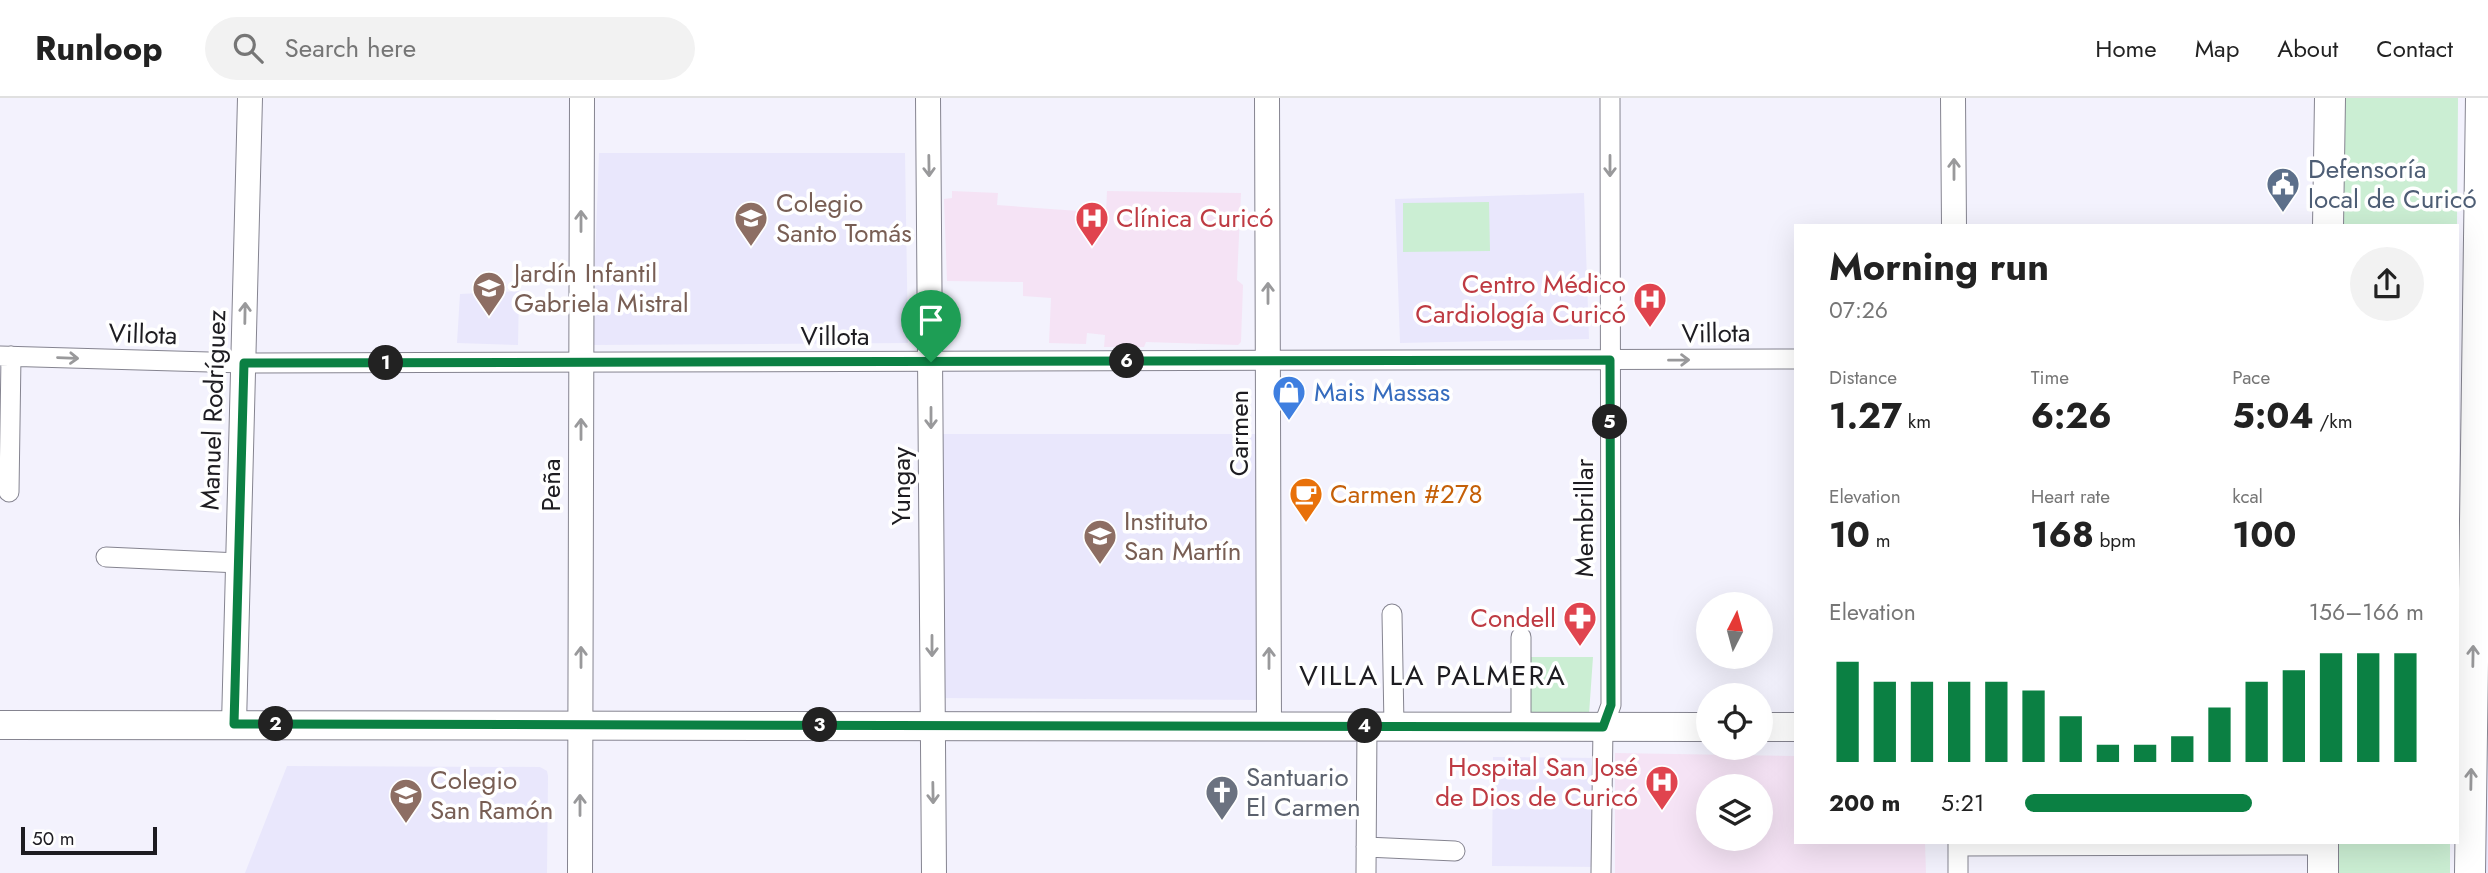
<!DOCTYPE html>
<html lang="en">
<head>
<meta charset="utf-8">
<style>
  :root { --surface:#fff; --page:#f2f2f2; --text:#222; --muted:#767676; --line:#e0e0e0; --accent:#0b8043 }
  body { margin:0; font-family:Jost,sans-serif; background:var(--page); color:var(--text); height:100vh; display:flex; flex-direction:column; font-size:26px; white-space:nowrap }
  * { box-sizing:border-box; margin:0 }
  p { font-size:23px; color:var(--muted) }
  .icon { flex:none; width:38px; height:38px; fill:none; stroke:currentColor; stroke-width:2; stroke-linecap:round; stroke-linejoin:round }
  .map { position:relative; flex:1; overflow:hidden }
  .panel { position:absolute; left:1794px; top:126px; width:665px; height:620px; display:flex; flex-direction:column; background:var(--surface); border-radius:0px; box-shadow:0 7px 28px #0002 }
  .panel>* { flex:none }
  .needle { width:46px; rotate:6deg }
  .tools { position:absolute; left:1696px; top:494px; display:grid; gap:14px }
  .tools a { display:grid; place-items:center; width:77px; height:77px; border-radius:50%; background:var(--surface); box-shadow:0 7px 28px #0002; font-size:35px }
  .scale { position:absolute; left:21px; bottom:18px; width:136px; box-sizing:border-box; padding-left:7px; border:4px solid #1d1c21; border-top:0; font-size:19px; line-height:24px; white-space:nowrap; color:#1d1c21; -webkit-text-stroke:5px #fff; paint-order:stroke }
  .pin { position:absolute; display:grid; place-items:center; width:60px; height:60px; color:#fff; margin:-72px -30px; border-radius:50% 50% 50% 0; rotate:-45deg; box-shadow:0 0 7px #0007 }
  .pin .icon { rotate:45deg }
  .km { position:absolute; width:35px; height:35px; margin:-18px; border-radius:50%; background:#222; color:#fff; font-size:19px; line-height:35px; text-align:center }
  .round { display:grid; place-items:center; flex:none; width:74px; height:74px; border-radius:37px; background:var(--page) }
  .overview { display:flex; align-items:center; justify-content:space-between; height:119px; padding:0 35px }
  h1 { font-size:38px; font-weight:700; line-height:52px }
  .stats { display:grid; grid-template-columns:repeat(3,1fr); gap:10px; height:119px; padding:7px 35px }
  .stats div { display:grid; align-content:center }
  .stats b { font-size:35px; font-weight:700 }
  .stats small { font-size:19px; font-weight:400 }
  .stats p { font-size:19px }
  .chart { height:196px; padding:14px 35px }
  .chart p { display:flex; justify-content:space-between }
  .chart svg { width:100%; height:126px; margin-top:7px; stroke:var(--accent); stroke-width:6 }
  ul { padding:0 35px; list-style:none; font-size:23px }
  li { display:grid; grid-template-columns:112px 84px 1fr; align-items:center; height:52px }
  li i { height:18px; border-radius:9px; background:var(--accent) }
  header { display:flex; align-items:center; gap:42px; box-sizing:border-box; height:98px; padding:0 35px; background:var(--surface); border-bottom:2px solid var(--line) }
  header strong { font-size:33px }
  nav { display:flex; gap:38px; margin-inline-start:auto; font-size:24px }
  .search { width:490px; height:63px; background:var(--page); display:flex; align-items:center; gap:18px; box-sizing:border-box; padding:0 24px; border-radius:38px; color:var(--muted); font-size:26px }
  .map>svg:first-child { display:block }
  .built { fill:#e9e7fc }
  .medical { fill:#f5e3f5; fill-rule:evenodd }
  .park { fill:#cbeed3 }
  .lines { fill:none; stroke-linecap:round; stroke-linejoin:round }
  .minor-casing { stroke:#858490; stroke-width:21 }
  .tertiary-casing { stroke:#858490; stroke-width:26 }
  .secondary-casing { stroke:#858490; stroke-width:30 }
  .primary-casing { stroke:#858490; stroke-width:32 }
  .minor { stroke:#fff; stroke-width:19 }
  .tertiary { stroke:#fff; stroke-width:24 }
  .secondary { stroke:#fff; stroke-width:28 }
  .primary { stroke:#fff; stroke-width:30 }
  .oneway { stroke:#99999b }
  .route-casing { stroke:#fff; stroke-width:14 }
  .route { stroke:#0b8043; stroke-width:9 }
  .labels { text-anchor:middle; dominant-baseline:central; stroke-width:7; stroke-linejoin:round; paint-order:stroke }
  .service-label { font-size:26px; fill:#4e5e75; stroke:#fff; text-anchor:start }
  .education-label { font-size:26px; fill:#785e54; stroke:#fff; text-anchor:start }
  .health-label { font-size:26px; fill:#be3a42; stroke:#fff; text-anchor:end }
  .street-label { font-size:26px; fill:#1d1c21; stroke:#fff }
  .shop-label { font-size:26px; fill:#366cbe; stroke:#fff; text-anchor:start }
  .food-label { font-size:26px; fill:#c56008; stroke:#fff; text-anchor:start }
  .worship-label { font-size:26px; fill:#5b616d; stroke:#fff; text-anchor:start }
  .neighbourhood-label { font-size:28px; letter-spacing:2px; fill:#1d1c21; stroke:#fff }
</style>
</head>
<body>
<header>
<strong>Runloop</strong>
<div class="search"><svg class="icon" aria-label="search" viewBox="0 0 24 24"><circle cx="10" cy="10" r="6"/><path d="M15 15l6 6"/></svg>Search here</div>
<nav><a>Home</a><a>Map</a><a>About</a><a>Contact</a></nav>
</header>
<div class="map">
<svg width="2488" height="775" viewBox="0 0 2488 775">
  <rect width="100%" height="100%" fill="#f3f2fd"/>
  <path class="built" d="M599,55H905L908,245L592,247Z
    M1584,95L1589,241L1400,245L1395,101Z
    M519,193L518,247L457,245L460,196Z
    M936,336H1261L1264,602L939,600Z
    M2485,646H2488V775H2484Z
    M1493,659L1598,660L1597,769L1492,768Z
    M287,668L540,669L547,673L548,678L547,775H245Z"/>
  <path class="medical" d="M952,93L998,95L997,107L1106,115L1107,93L1241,95L1237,182L1243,187L1241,244L1238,247L1146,244L1144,249H1104L1105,237L1087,235L1086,246L1049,245L1051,200L1023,198V184L947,183L944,101L952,100Z
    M1615,655L1795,658L1796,744H1925L1926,775H1615ZM1708,688H1760V740H1708Z"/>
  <path class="park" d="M2342,0H2458L2457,128H2337Z
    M1489,104L1490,153L1403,154V105Z
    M1526,559H1593L1589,616H1526Z
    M2337,744H2450V775H2337Z"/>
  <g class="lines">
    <defs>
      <path id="minor" d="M0,258L244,265L1796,261
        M9,394L11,258
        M106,459L239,465
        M1392,516L1394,628
        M1521,629V539
        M1958,744V775
        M1958,748L2323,747
        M1366,749L1455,753
        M1366,775L1367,628
        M1601,775L1603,629L1611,607L1610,0"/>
      <path id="tertiary" d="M928,0L934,775
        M1267,0L1269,628
        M1953,0L1954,128
        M234,626L250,0
        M580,775L582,0"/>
      <path id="secondary" d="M0,627L1708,629
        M1760,629H1796"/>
      <path id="primary" d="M2328,128L2330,0
        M2323,775V744
        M2470,775L2481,0"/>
    </defs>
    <use href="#minor" class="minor-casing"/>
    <use href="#tertiary" class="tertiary-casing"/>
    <use href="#secondary" class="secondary-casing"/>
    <use href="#primary" class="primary-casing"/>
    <use href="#minor" class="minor"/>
    <use href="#tertiary" class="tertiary"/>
    <use href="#secondary" class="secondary"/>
    <use href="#primary" class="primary"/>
  </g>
  <defs><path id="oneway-shaft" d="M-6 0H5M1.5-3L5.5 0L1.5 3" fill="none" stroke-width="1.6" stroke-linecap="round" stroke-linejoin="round" transform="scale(1.75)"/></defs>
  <g class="oneway">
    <use href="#oneway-shaft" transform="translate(929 68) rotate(89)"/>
    <use href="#oneway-shaft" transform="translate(1610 68) rotate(90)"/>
    <use href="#oneway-shaft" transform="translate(1954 71) rotate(-90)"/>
    <use href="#oneway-shaft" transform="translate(581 123) rotate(-90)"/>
    <use href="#oneway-shaft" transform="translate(1268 195) rotate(-90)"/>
    <use href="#oneway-shaft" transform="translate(245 215) rotate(-89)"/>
    <use href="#oneway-shaft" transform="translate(68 260) rotate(2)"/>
    <use href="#oneway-shaft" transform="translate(1679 262) rotate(-1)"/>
    <use href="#oneway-shaft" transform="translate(931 320) rotate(90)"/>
    <use href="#oneway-shaft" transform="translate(581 331) rotate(-90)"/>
    <use href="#oneway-shaft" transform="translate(932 548) rotate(90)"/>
    <use href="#oneway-shaft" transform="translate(2473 558) rotate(-89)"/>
    <use href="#oneway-shaft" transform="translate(581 559) rotate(-90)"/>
    <use href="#oneway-shaft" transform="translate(1269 560) rotate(-90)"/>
    <use href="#oneway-shaft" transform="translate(2471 681) rotate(-89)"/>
    <use href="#oneway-shaft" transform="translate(933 695) rotate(89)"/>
    <use href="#oneway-shaft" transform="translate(580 707) rotate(-90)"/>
  </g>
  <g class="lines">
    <defs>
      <path id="route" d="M1610,262L1611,607L1603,629L234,626L244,265Z"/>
    </defs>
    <use href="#route" class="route-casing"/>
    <use href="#route" class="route"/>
  </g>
  <defs>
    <symbol id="civic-pin" viewBox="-11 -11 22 30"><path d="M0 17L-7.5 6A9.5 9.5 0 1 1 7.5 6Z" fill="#5c6f8a" stroke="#fff"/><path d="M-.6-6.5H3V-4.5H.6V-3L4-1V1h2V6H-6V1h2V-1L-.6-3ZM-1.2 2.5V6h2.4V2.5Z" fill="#fff"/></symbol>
    <symbol id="school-pin" viewBox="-11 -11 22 30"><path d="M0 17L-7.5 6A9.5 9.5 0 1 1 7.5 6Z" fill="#8d6e63" stroke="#fff"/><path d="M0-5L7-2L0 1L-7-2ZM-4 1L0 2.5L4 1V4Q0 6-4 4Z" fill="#fff"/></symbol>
    <symbol id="hospital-pin" viewBox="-11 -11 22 30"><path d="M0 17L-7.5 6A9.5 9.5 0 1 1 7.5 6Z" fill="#e0444e" stroke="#fff"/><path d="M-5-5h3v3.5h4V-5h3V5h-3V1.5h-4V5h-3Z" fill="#fff"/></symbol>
    <symbol id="shop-pin" viewBox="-11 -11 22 30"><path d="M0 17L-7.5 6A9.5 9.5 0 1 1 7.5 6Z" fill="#3f7fe0" stroke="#fff"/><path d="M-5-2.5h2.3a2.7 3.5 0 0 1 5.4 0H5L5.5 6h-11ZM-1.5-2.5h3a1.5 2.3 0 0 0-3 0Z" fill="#fff"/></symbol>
    <symbol id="cafe-pin" viewBox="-11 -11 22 30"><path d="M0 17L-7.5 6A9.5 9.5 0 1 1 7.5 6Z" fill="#e8710a" stroke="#fff"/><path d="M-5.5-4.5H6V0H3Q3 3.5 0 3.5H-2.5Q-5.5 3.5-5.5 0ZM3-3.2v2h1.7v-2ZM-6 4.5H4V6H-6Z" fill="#fff"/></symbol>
    <symbol id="pharmacy-pin" viewBox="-11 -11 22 30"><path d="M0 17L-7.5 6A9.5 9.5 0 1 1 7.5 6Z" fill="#e0444e" stroke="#fff"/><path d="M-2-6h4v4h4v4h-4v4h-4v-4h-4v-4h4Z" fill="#fff"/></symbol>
    <symbol id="church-pin" viewBox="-11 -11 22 30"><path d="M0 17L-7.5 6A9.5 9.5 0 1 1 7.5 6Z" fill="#6b7280" stroke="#fff"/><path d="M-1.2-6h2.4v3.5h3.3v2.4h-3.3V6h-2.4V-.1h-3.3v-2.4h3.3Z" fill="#fff"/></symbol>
  </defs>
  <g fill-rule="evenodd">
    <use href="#civic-pin" x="2264" y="67" width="38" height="52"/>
    <use href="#school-pin" x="732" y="101" width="38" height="52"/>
    <use href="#hospital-pin" x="1073" y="101" width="38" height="52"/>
    <use href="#school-pin" x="470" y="171" width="38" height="52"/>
    <use href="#hospital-pin" x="1631" y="182" width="38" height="52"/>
    <use href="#shop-pin" x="1270" y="275" width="38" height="52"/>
    <use href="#cafe-pin" x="1287" y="377" width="38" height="52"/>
    <use href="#school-pin" x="1081" y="419" width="38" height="52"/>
    <use href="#pharmacy-pin" x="1561" y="501" width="38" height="52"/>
    <use href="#hospital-pin" x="1643" y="665" width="38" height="52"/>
    <use href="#church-pin" x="1203" y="675" width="38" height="52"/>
    <use href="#school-pin" x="387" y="678" width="38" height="52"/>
  </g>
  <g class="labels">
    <g class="service-label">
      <text x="2308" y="71">Defensoría<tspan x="2308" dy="30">local de Curicó</tspan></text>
    </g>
    <g class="education-label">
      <text x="776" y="105">Colegio<tspan x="776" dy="30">Santo Tomás</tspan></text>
      <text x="514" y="175">Jardín Infantil<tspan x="514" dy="30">Gabriela Mistral</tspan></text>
      <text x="1124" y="423">Instituto<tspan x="1124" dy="30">San Martín</tspan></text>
      <text x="430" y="682">Colegio<tspan x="430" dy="30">San Ramón</tspan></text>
    </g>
    <g class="health-label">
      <text x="1116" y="120" text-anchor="start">Clínica Curicó</text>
      <text x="1626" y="186">Centro Médico<tspan x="1626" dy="30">Cardiología Curicó</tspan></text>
      <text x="1556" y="520">Condell</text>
      <text x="1638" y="669">Hospital San José<tspan x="1638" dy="30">de Dios de Curicó</tspan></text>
    </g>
    <g class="street-label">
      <text transform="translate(1716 235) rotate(-1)">Villota</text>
      <text transform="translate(143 236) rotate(2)">Villota</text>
      <text x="835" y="238">Villota</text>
      <text transform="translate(213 312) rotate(-88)">Manuel Rodríguez</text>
      <text transform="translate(1239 335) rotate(-90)">Carmen</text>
      <text transform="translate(551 387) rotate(-90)">Peña</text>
      <text transform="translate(901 388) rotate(-90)">Yungay</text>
      <text transform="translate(1584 420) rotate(-90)">Membrillar</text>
    </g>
    <g class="shop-label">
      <text x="1314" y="294">Mais Massas</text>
    </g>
    <g class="food-label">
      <text x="1330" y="396">Carmen #278</text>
    </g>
    <g class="worship-label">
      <text x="1246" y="679">Santuario<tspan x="1246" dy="30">El Carmen</tspan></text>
    </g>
    <g class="neighbourhood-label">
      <text x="1433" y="577">VILLA LA PALMERA</text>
    </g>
  </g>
</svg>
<div class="tools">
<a><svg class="needle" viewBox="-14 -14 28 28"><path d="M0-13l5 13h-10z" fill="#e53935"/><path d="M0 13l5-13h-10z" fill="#767676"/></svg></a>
<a><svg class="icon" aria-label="locate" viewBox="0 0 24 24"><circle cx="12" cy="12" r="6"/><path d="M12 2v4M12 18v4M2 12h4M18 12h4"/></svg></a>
<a><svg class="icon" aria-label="layers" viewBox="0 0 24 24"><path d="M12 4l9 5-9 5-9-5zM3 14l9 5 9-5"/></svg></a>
</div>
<div class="scale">50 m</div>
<div class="pin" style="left:931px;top:264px;background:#1e9e55"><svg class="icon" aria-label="arrive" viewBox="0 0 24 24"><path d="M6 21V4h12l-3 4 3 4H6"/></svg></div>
<b class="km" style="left:386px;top:265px">1</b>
<b class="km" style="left:276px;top:626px">2</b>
<b class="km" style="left:820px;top:627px">3</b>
<b class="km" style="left:1365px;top:628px">4</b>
<b class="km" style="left:1610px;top:324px">5</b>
<b class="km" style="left:1127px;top:263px">6</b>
<section class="panel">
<div class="overview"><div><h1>Morning run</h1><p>07:26</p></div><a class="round"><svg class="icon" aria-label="share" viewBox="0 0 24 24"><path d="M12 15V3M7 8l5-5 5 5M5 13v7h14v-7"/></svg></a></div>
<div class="stats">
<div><p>Distance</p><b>1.27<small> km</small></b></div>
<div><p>Time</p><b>6:26</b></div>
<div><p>Pace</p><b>5:04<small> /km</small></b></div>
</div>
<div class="stats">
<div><p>Elevation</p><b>10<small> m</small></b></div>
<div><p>Heart rate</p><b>168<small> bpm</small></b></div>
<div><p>kcal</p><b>100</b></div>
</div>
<div class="chart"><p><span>Elevation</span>156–166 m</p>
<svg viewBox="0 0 160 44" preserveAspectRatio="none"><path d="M5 44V9M15 44V16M25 44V16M35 44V16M45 44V16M55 44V19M65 44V28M75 44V38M85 44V38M95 44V35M105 44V25M115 44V16M125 44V12M135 44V6M145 44V6M155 44V6"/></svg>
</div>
<ul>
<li><b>200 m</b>5:21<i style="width:57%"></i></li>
</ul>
</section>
</div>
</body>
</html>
